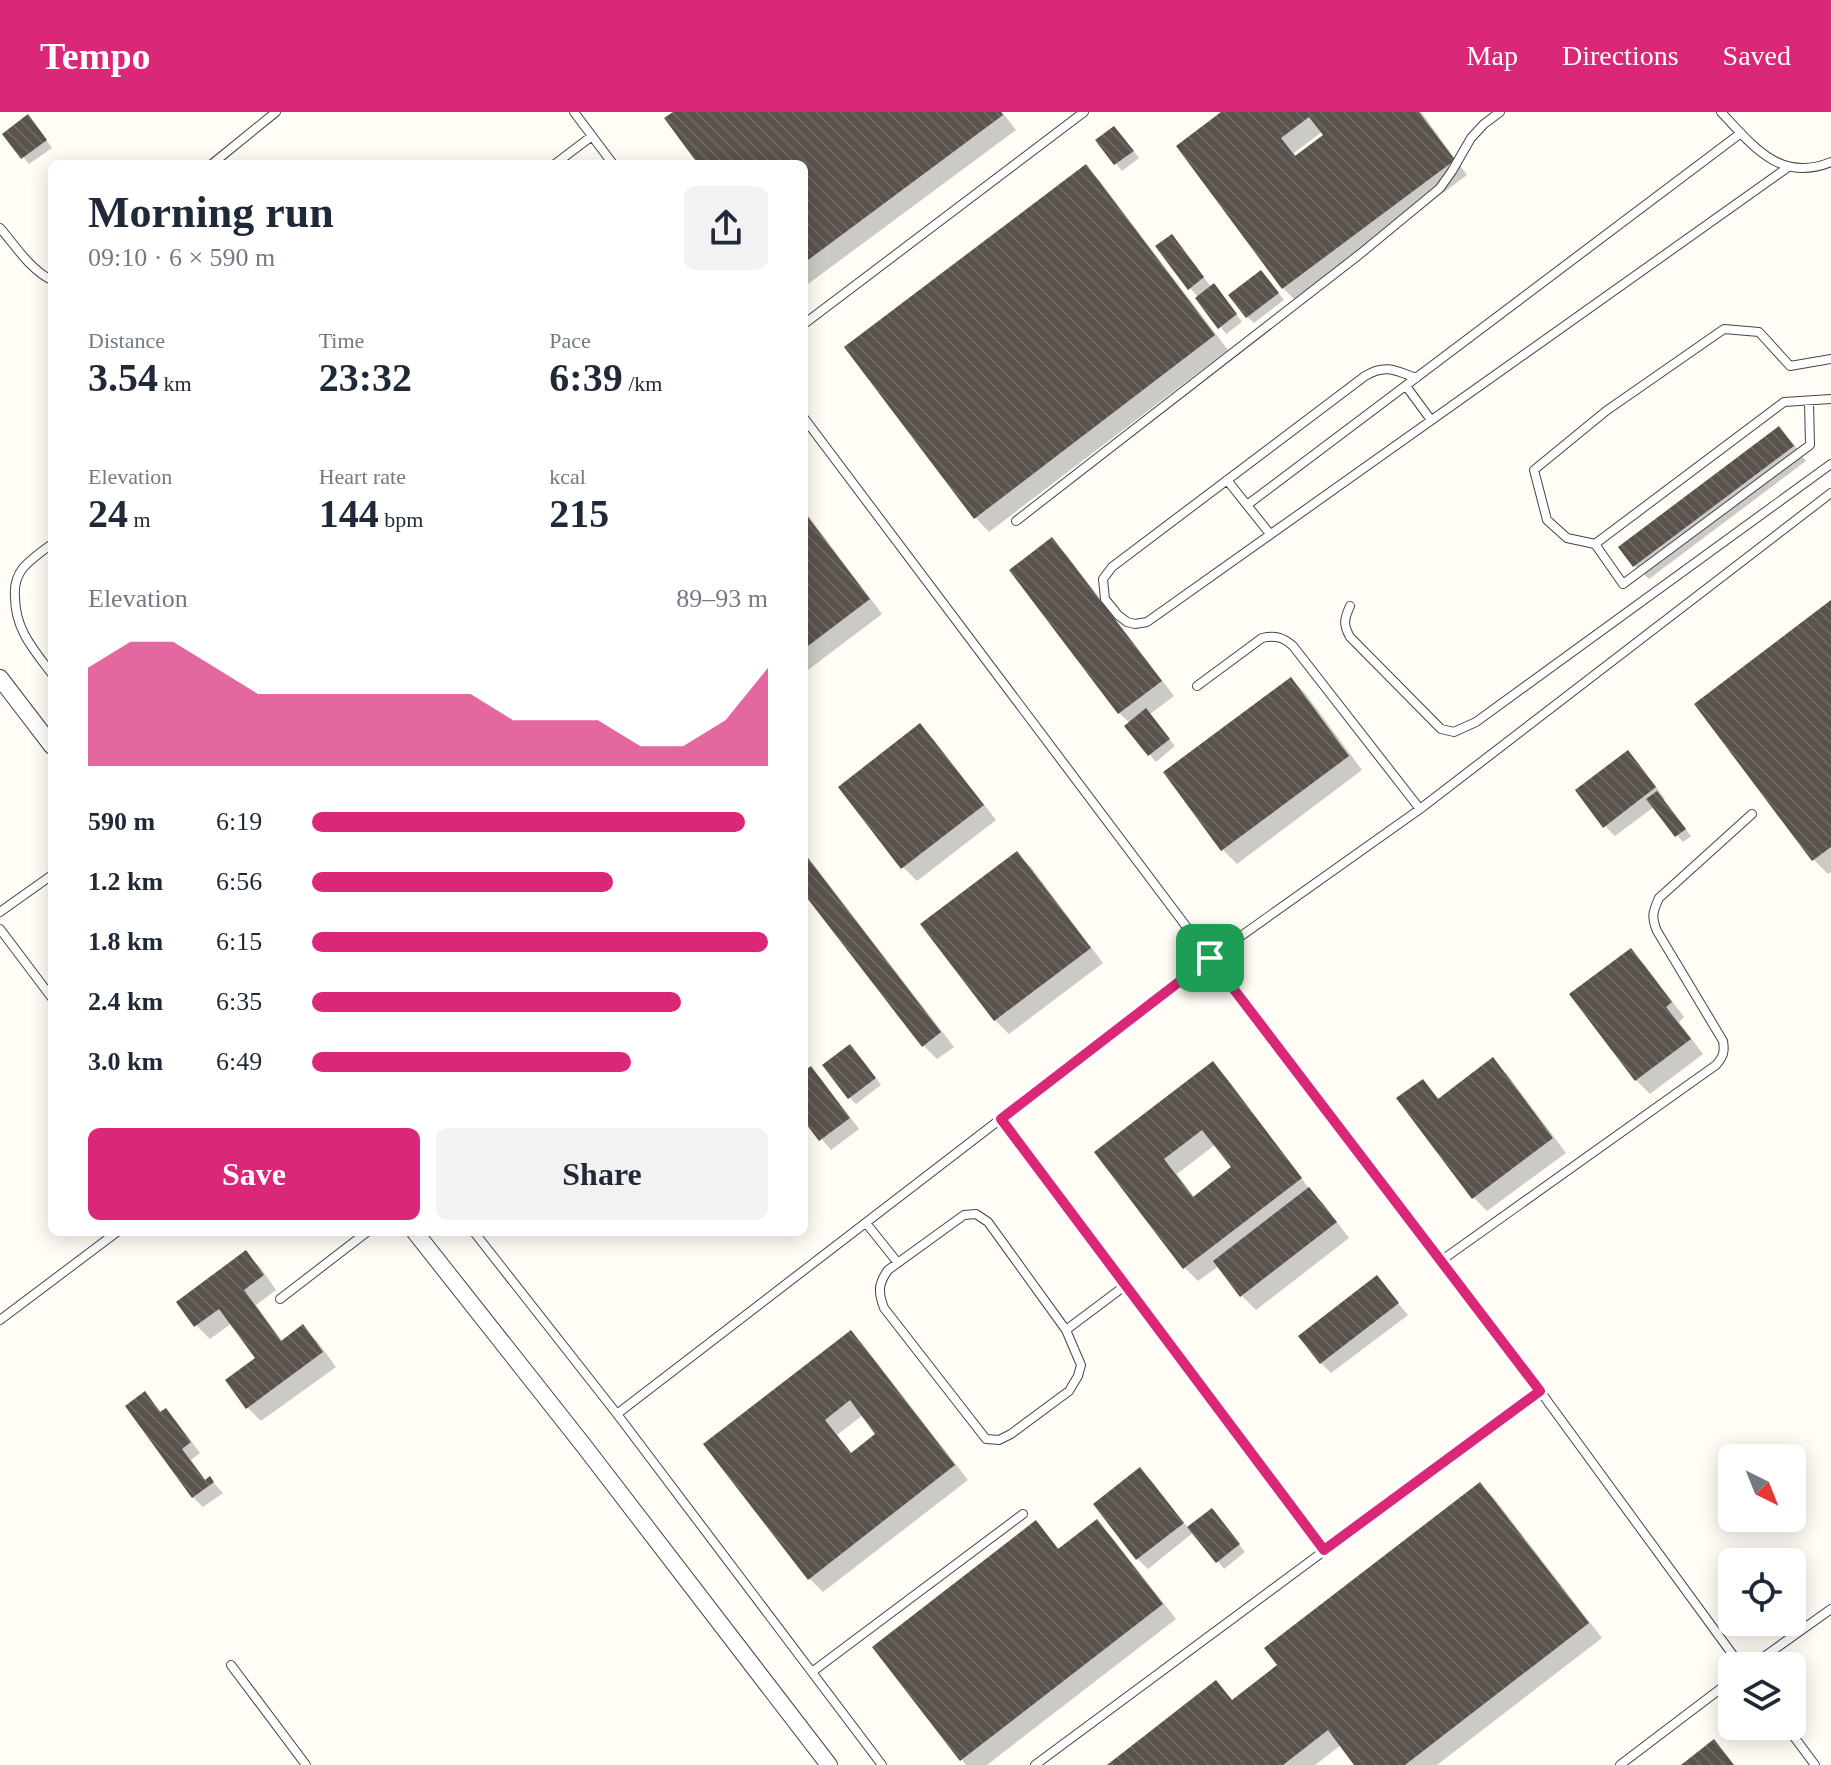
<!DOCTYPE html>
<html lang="en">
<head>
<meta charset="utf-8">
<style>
  :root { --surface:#fff; --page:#f2f2f3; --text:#1f2937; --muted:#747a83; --accent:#db2777 }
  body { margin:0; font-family:"Times New Roman",serif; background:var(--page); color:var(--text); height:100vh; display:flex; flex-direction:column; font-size:30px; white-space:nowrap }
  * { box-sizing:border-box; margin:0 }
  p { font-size:26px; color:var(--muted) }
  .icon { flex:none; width:44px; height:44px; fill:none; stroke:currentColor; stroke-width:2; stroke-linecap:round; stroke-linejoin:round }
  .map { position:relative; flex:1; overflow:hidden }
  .side { position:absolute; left:48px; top:48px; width:760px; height:1076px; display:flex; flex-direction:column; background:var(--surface); border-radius:12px; box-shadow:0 4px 20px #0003 }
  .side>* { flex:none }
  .needle { width:52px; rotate:137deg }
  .controls { position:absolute; left:1718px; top:1332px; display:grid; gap:16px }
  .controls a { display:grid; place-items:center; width:88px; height:88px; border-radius:12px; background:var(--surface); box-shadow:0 4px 20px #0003; font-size:40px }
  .pin { position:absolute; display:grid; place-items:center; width:68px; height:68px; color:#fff; margin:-34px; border-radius:16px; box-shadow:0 4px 12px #0006 }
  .round { display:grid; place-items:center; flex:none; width:84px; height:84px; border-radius:12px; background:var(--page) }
  .head { display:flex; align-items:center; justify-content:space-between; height:136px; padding:0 40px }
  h1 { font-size:44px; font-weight:800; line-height:60px }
  .metrics { display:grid; grid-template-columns:repeat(3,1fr); gap:12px; height:136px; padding:8px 40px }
  .metrics div { display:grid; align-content:center }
  .metrics b { font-size:40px; font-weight:800 }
  .metrics small { font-size:22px; font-weight:400 }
  .metrics p { font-size:22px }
  .chart { height:224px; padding:16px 40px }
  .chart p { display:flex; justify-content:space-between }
  .chart svg { width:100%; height:144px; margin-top:8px; fill:var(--accent); opacity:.7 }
  .action { display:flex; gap:16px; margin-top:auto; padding:16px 40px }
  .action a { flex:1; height:92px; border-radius:12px; background:var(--accent); color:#fff; font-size:32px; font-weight:800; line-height:92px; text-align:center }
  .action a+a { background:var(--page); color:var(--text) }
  ul { padding:0 40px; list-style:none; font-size:26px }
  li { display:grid; grid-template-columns:128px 96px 1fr; align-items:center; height:60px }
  li i { height:20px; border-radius:10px; background:var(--accent) }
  header { display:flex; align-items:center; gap:48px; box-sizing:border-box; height:112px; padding:0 40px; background:var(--accent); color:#fff }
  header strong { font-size:38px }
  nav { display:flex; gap:44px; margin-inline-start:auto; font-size:28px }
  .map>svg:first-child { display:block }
  .shadow { fill:#0003; fill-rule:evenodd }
  .building { fill:url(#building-back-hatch); fill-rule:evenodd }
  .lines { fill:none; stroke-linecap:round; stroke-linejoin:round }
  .lane-casing { stroke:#444; stroke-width:10 }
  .street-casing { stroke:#444; stroke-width:18 }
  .lane { stroke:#fff; stroke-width:8 }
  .street { stroke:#fff; stroke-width:16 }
  .route-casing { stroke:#fff; stroke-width:16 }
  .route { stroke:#db2777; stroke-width:10 }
</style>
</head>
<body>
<header>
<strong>Tempo</strong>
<nav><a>Map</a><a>Directions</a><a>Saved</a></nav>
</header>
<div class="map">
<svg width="1831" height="1653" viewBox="0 0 1831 1653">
  <defs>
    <pattern id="building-back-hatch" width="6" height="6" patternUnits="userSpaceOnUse" patternTransform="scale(2)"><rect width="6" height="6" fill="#5a524d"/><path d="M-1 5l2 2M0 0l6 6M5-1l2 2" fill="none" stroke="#6d6662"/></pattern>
  </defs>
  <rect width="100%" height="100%" fill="#fffdf5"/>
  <path class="shadow" d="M676,0H1002L1016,18L804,175V52H700Z
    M1224,0H1421L1467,63L1297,190L1283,176ZM1323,19L1326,23L1297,45L1294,41Z
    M35,12L52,36L29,52L5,22Z
    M1121,23L1139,46L1122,59L1098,29Z
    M1085,54L1099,68L1228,238L989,420L975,405Z
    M1178,131L1212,176L1220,180L1242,210L1226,222L1199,186L1190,176Z
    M1268,167L1284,188L1254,211L1247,205Z
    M1779,317L1793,331L1806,349L1649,467L1634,453Z
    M804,398L882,502L804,561Z
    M1052,428L1066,442L1174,584L1149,603L1175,634L1156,650L1126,614L1130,611L1119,601L1011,459Z
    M1831,491V760L1828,762L1814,748L1696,592Z
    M1291,567L1305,581L1362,658L1237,752L1223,738Z
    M920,614L934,628L996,708L917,769L903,755Z
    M1628,641L1638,651L1665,687L1663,688L1691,724L1683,730L1654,695L1615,724L1605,714Z
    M804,740L954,935L937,947L923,933L804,779Z
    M1016,741L1031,755L1103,851L1009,922L995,908Z
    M1630,838L1644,852L1684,905L1679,910L1703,942L1650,982L1636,968Z
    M856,941L881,973L856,992L849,985Z
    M1493,948L1507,962L1566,1041L1487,1099L1473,1085L1423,969L1440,988Z
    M1212,952L1227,966L1313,1082L1323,1091L1349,1126L1256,1198L1242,1184L1219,1154L1198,1169L1184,1155L1097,1041ZM1216,1032L1234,1056L1195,1086L1177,1062Z
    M811,956L821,967L859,1017L831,1038L804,1006V961Z
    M246,1141L260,1155L276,1178L256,1193L283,1230L303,1215L317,1229L336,1255L261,1309L247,1295L258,1246L232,1211L210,1227L196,1213Z
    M1377,1166L1408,1203L1331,1261L1321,1251Z
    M851,1220L865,1235L968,1368L823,1480L809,1466L706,1333ZM863,1303L878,1322L852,1342L837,1323Z
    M145,1282L162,1301L166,1298L176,1309L200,1341L191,1348L206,1369L210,1367L223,1381L203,1395L193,1385Z
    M1140,1358L1151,1368L1188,1416L1218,1405L1245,1440L1224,1457L1194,1420L1148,1457L1137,1446Z
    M1480,1372L1494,1386L1602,1526L1437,1653H1357L1341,1633L1315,1653H1110L1216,1571L1233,1589L1280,1553Z
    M1036,1410L1060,1438L1097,1410L1111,1424L1176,1507L987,1653H966L875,1535Z"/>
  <path class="building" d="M673,0H1001L1003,3L804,151V52H698L664,6Z
    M1221,0H1419L1455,48L1282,177L1176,34ZM1309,5L1323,23L1295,44L1281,26Z
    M28,2L47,28L21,47L2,22Z
    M1114,14L1134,39L1114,53L1095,28Z
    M1086,52L1215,223L974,407L844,235Z
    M1172,122L1204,165L1188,178L1155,134Z
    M1261,158L1279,181L1246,206L1228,183Z
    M1214,171L1237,202L1218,217L1195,186Z
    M1779,314L1794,334L1633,455L1618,435Z
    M804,400L870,487L804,537Z
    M1052,425L1162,569L1118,602L1009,458Z
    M1831,488V735L1812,749L1694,592Z
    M1291,565L1349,644L1221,739L1163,660Z
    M1146,596L1170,627L1148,644L1124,614Z
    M920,611L984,693L901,757L838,675Z
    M1628,638L1656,675L1603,716L1575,678Z
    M1657,679L1686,717L1675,725L1646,687Z
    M1017,739L1091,836L994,909L920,812Z
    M804,741L941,920L922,935L804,782Z
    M1631,836L1672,890L1666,895L1691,927L1635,969L1569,882Z
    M850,932L876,966L848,987L822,953Z
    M1493,945L1553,1026L1472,1087L1396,986L1423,967L1438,987Z
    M1213,949L1302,1066L1183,1157L1094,1040ZM1202,1018L1231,1055L1193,1085L1164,1047Z
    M811,954L850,1006L819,1029L804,1009V959Z
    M1309,1075L1337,1110L1240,1185L1213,1149Z
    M246,1138L264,1163L244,1178L281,1229L303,1212L323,1240L246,1297L225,1268L255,1246L219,1197L194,1215L176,1190Z
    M1377,1163L1399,1191L1320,1252L1298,1224Z
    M851,1218L955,1353L808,1468L703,1332ZM850,1288L875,1322L851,1341L825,1308Z
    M145,1279L160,1300L166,1296L191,1330L182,1337L205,1368L210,1364L214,1370L192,1386L125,1294Z
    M1140,1355L1184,1411L1136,1448L1093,1392Z
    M1480,1370L1589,1511L1405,1653H1354L1328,1618L1283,1653H1107L1216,1568L1232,1588L1277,1553L1264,1536Z
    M1212,1396L1240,1432L1216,1451L1187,1415Z
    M1097,1407L1163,1492L960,1649L872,1535L1036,1408L1058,1437Z
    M1714,1627L1734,1653H1681Z"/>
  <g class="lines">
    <defs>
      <path id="lane" d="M574,0L613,52
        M1721,0C1753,34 1780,71 1831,50
        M212,52L276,0
        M555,52L592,24
        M0,116C15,133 31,159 52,168
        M804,212L1084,0
        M1416,266C1395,258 1385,252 1365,264L1112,455L1103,467L1105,487L1118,503L1127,510L1135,512L1147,510L1787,56
        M1406,274L1431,308
        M1809,290L1810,333L1623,472L1595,432L1567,426L1547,408L1534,358L1606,299L1724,217L1759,220L1790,254L1831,247
        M804,306L1210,846L1540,1279L1741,1554
        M1227,368L1270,422
        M1247,393L1741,21
        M1016,409L1360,142L1428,86L1440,76L1452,59L1471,26L1484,12L1500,0
        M52,432C42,439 31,447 23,456C16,465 14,474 15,485C15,517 33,537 52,562
        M1595,432L1784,290L1831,287
        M1350,494C1344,507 1343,513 1350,525L1441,617L1454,620L1476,610L1831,352
        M1197,574L1262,526C1275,523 1283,525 1293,534L1420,697
        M0,800L52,763
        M0,817L52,886
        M1001,1007L1324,1438
        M866,1111L898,1151
        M474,1120L617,1302L882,1653
        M1442,1148L1716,953C1723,945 1725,940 1723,929L1657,819C1651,805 1653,799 1659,786L1752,702
        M280,1187L367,1120
        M0,1208L117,1120
        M1066,1218L1081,1253L1078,1264L1069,1279L1011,1322L999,1328L986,1327L884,1196C878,1180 878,1172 888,1158L964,1103L976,1102L988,1110L1066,1218L1126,1173
        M617,1302L1210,846L1420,697L1831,381
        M231,1553L306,1653
        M1751,1554L1831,1497
        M812,1560L1023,1402
        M1786,1614L1815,1653
        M1035,1653L1540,1279
        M1620,1653L1732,1568"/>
      <path id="street" d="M0,566L52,634
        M415,1120L584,1334L829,1653"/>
    </defs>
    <use href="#lane" class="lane-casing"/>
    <use href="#street" class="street-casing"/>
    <use href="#lane" class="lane"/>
    <use href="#street" class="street"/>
  </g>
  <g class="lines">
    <defs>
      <path id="route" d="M1210,846L1540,1279L1324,1438L1001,1007Z"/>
    </defs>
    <use href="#route" class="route-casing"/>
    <use href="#route" class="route"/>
  </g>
</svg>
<div class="controls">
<a><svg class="needle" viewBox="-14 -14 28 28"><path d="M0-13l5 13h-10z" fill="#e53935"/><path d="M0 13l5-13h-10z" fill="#747a83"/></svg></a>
<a><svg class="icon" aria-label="locate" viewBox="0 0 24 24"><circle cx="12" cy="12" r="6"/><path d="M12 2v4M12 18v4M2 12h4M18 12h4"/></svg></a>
<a><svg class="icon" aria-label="layers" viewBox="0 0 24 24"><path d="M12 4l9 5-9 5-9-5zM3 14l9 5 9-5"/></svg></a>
</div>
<div class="pin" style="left:1210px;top:846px;background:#1e9e55"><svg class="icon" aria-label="arrive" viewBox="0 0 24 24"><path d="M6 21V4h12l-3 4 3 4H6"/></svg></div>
<section class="side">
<div class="head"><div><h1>Morning run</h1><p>09:10 · 6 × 590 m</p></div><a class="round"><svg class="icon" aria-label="share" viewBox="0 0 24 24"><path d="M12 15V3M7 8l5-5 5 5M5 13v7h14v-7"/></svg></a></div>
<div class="metrics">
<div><p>Distance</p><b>3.54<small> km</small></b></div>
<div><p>Time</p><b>23:32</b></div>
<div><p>Pace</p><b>6:39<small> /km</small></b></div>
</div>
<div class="metrics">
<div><p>Elevation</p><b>24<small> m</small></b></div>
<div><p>Heart rate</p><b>144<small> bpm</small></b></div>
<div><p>kcal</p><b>215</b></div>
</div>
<div class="chart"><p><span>Elevation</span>89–93 m</p>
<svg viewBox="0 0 160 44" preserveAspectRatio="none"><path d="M0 44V14L10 6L20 6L30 14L40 22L50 22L60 22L70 22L80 22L90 22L100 30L110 30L120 30L130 38L140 38L150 30L160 14V44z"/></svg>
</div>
<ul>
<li><b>590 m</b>6:19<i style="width:95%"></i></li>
<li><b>1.2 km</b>6:56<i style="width:66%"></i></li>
<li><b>1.8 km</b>6:15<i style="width:100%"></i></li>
<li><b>2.4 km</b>6:35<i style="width:81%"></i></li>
<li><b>3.0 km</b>6:49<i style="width:70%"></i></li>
</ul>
<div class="action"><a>Save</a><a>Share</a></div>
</section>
</div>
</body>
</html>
